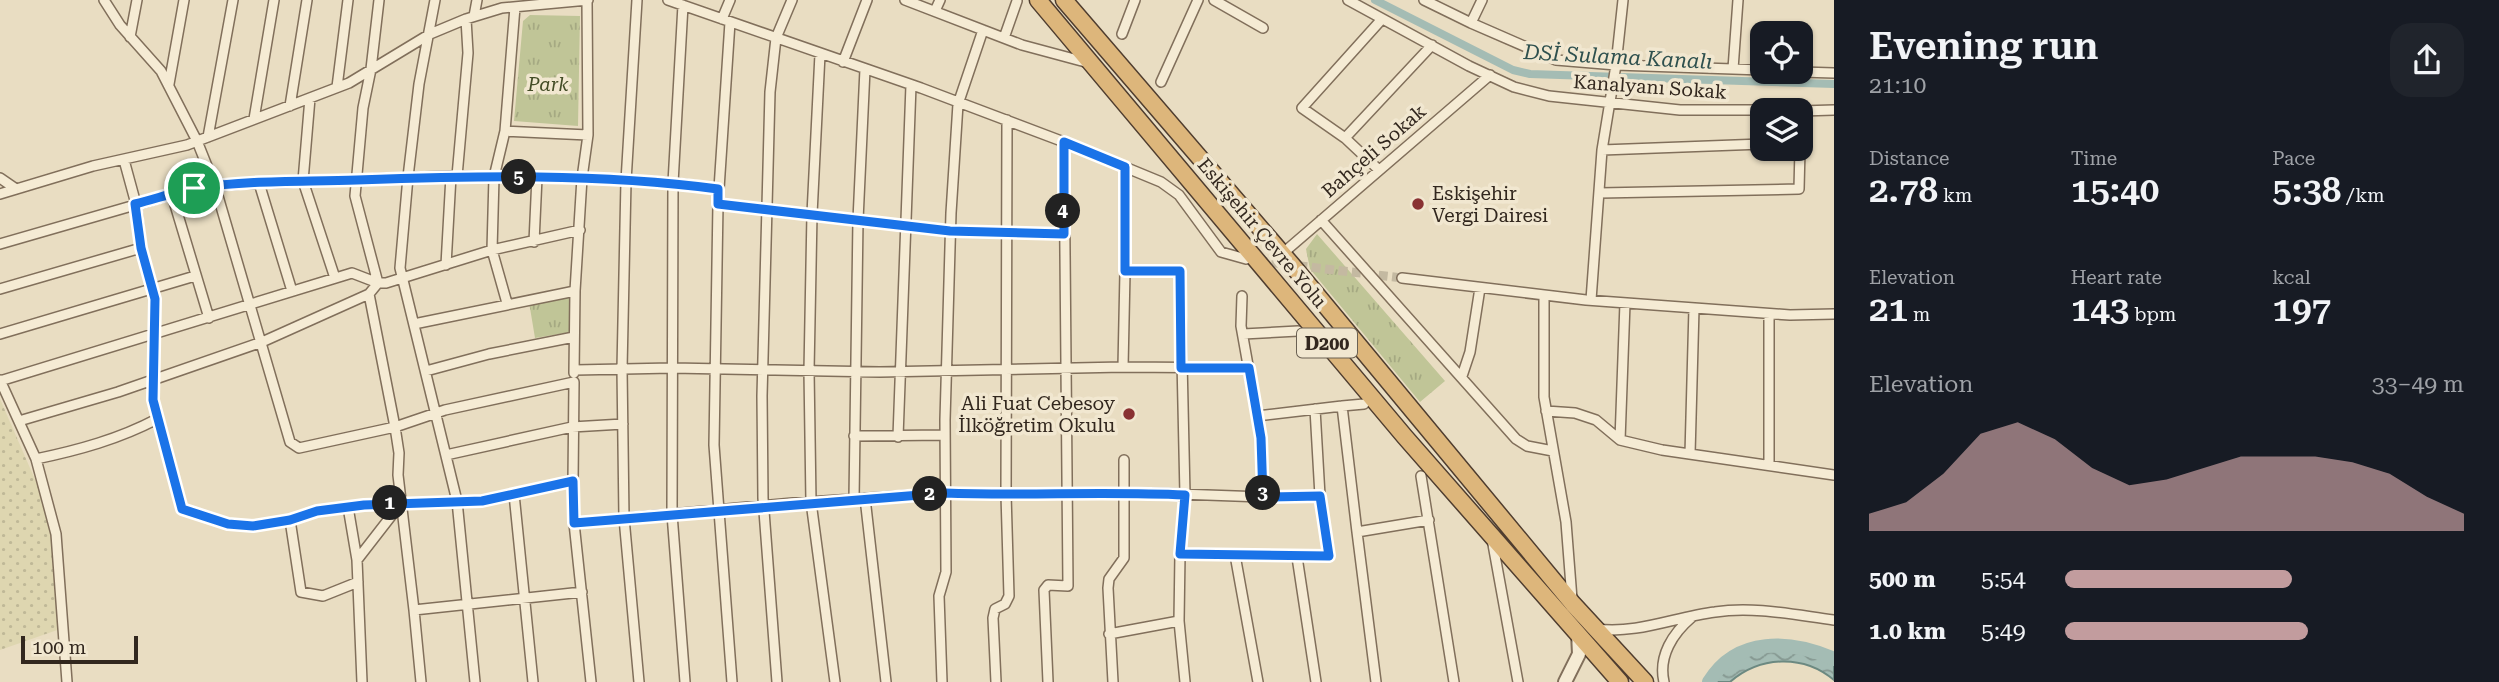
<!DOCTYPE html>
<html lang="en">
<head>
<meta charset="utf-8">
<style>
  :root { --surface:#171b24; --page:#20242c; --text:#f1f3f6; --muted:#9ea1a6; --accent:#c29c9e }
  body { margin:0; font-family:"Roboto Serif",serif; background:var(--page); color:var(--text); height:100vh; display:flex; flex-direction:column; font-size:26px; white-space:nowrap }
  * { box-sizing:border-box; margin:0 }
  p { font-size:23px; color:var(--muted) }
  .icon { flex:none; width:38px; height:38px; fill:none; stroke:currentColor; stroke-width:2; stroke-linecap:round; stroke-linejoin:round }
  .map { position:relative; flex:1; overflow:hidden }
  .details { display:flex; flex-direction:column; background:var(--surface); width:665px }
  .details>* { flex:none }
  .fabs { position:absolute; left:1750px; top:21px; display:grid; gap:14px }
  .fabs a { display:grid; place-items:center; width:63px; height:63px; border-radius:14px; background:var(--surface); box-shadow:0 2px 5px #0004; font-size:35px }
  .scale { position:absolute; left:21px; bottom:18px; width:117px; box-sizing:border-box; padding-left:7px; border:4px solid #32271e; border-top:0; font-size:19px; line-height:24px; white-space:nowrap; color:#32271e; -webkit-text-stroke:5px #f1e7d0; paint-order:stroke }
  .pin { position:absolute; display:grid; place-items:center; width:60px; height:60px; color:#fff; margin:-30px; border:4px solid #fff; border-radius:50%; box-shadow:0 2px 7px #0007 }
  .km { position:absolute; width:35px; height:35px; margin:-18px; border-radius:50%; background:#222; color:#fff; font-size:19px; line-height:35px; text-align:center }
  .round { display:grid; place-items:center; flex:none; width:74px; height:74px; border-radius:21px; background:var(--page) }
  .summary { display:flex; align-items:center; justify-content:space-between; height:119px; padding:0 35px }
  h1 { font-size:38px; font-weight:600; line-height:52px }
  .metrics { display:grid; grid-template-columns:repeat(3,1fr); gap:10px; height:119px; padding:7px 35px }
  .metrics div { display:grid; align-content:center }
  .metrics b { font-size:35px; font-weight:600 }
  .metrics small { font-size:19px; font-weight:400 }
  .metrics p { font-size:19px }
  .chart { height:196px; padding:14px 35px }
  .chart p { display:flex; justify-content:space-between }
  .chart svg { width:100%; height:126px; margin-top:7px; fill:var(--accent); opacity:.7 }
  ul { padding:0 35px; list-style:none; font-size:23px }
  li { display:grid; grid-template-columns:112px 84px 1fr; align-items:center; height:52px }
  li i { height:18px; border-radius:9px; background:var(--accent) }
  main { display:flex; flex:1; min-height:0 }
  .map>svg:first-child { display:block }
  .farmland { fill:url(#farmland-dots) }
  .grass { fill:url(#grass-tufts) }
  .water { fill:url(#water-waves); stroke:#6c8981; stroke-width:2 }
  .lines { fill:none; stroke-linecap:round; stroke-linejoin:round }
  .canal { stroke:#a4bcb4; stroke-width:8 }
  .river { stroke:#a4bcb4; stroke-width:14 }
  .minor-tunnel { stroke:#c4b9a1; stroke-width:9; stroke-dasharray:9 4.5; stroke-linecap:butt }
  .minor-casing { stroke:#816f5b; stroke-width:12 }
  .tertiary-casing { stroke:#816f5b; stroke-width:16 }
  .trunk-casing { stroke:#4f3d2f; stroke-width:19 }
  .minor { stroke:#f5ebd4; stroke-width:9 }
  .tertiary { stroke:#f5ebd4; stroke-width:12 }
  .trunk { stroke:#ddb67b; stroke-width:16 }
  .route-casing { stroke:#fff; stroke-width:14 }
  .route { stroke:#1a73e8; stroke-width:9 }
  .poi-dot { fill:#893132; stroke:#f1e7d0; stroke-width:2.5 }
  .labels { text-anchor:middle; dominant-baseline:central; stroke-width:7; stroke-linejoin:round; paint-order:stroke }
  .shield { fill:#f1e7d0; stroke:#6b6153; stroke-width:2 }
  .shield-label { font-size:18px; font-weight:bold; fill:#32271e }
  .park-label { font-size:19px; font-style:italic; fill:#434c26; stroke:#f1e7d0 }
  .street-label { font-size:19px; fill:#32271e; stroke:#f1e7d0 }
  .poi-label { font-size:19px; fill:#32271e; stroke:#f1e7d0; text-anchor:start }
  .water-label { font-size:21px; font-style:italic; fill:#2e504e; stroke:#f1e7d0 }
</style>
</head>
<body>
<main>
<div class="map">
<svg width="1834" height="682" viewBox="0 0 1834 682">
  <defs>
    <pattern id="farmland-dots" width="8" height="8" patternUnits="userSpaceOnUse" patternTransform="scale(1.75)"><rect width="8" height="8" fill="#ded6b0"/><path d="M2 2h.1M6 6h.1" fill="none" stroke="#bfb897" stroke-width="1.8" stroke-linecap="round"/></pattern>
    <pattern id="grass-tufts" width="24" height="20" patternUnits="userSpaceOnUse" patternTransform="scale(1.75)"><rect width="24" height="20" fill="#c0c597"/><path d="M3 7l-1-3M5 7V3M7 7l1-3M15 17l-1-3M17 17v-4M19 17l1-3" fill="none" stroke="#a5a982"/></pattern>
    <pattern id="water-waves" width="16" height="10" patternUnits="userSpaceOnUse" patternTransform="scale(1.75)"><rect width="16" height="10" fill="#a4bcb4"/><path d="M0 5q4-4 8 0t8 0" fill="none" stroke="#869992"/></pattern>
  </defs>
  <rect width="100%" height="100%" fill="#e9ddc2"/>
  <path class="farmland" d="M0,399L50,514L63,628L0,650Z"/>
  <path class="grass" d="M530,15L580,16L578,126L514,121L523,21Z
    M1317,234L1445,381L1420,402L1310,269L1306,249Z
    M572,291L571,332L535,338L529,302Z"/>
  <path class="water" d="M1770,645L1831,656L1834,659V680C1803,654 1760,656 1730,682H1709C1726,664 1747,654 1770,645Z"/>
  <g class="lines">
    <path class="canal" d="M1375,0L1513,70L1530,74L1834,84"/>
    <path class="river" d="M1709,682C1737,636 1791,640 1834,659"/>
    <path class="minor-tunnel" d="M1258,261L1402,278"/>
    <defs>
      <path id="minor" d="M104,0L120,25L161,71L197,141L215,186L290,442L299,448L395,427L369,294
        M435,0L419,84L408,177L400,268L457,501L475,682
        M637,0L626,181L622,369L624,518L639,682
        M668,0L921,88L1064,142L1161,182L1179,195L1221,252L1246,259
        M905,0L1022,45L1089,63
        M1214,0L1263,28
        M1348,0L1469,66L1514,87L1549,96L1680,110H1762
        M1424,0L1471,23L1556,60L1616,65L1623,0
        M683,5L673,183L672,514L685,682
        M515,7L505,131L588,135
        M935,11L940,0
        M474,16L477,0
        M722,19L730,0
        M730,22L718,204L950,231L1064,234
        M1471,23L1482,0
        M1122,34L1135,0
        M130,37L137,0
        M1004,38L1017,1
        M820,54L812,214L809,371L811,502L835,682
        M843,62L867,0
        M1733,69L1738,0
        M1801,72L1834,73
        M1161,82L1198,0
        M169,84L184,0
        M337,87L348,0
        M310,98L303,181L335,278
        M290,106L307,0
        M1801,111L1834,110
        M254,119L274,0
        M505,131L494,177L492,250L507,303
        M208,137L233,0
        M1345,138L1432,45
        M1602,150L1762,144
        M124,160L136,204L141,248L155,299L153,400L182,509L228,524L253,526L290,520L317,511L364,505L482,501L573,481L574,523
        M1125,167V272L1180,271L1185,495L1180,554
        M1379,170L1345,138L1302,108L1382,19
        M457,176L468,53L466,19
        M0,178L16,189
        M259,183L292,291
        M1600,193L1799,189L1800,149
        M0,194L93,166L187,145L349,83L430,34L466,19L502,8L588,0
        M172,195L209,318
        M718,204L714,445L732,682
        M1321,220L1516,439L1527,446L1553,451
        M534,242L537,177
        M0,244L194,188L240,184L451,176L592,178L673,183L718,189
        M1282,254L1490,75
        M446,265L451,176
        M1402,278L1586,300L1790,315L1834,314
        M0,289L141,248
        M1242,296L1241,326L1261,438L1263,497
        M1544,296V397L1566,522L1572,599
        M1591,300L1602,150L1616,65L1762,70
        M1769,314V465
        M414,324L575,291
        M0,334L195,276
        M1243,334L1298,331
        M1123,367L1125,272
        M575,370L672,368L880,372L1123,367L1249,368
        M426,371L489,354L574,337
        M574,373L575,291L582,178L588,135L587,1
        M1462,376L1470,352L1480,288
        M0,380L36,459L56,534L67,682
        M0,381L352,273L378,283H386L492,250L580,230
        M1546,411L1575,413L1596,420L1620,440L1662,450L1834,475
        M1257,416L1342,406
        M19,421L118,392L262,342L369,294L378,283L355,196L363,108L371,69L379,0
        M854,436L945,435
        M898,437L911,85
        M1620,440L1625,303
        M1690,454L1694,308
        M446,455L572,427L623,424
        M36,459C79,450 119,439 157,419
        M1421,476L1454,682
        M573,481L574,382L445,410L395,427L399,453L398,475L414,610L582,592
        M514,494L533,682
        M865,498L886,682
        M854,499L858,220L865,69
        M348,507L357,560L362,682
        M290,520L301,592L323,596L358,582
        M1357,532L1342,406L1364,404
        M1492,539L1518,682
        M1235,555L1258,682
        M1297,557L1316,682
        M357,560L402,502
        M414,610L421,682
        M1597,629C1638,634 1675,617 1715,612C1754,606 1795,615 1834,620
        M1109,634L1179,621
        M591,682L574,523L793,503L945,493H1151L1263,497L1320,496
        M777,682L763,498L762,396L770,92L776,38L792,0
        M942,682L939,596L946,572L945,420L951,213L958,104L983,30
        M996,682L993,618L995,609L1005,604L1009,596L1006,494L1007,120
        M1048,682L1044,590L1048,585L1068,586L1064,142
        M1113,682L1108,588L1109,579L1124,558V460
        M1185,682L1179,621L1180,554L1329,556L1320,496L1315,409
        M1376,682L1357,532L1429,520
        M1664,682C1658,656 1673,633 1692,617"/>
      <path id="tertiary" d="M1565,682L1579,654L1578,633"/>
      <path id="trunk" d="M1038,0L1405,437L1620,682
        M1064,0L1292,265L1573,604L1645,682"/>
    </defs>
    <use href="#minor" class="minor-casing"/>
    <use href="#tertiary" class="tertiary-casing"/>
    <use href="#trunk" class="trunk-casing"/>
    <use href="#minor" class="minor"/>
    <use href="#tertiary" class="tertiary"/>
    <use href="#trunk" class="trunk"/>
  </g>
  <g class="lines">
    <defs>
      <path id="route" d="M1064,142L1125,167V271H1180L1181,368H1249L1261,438L1263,497L1320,496L1329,556L1180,554L1185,495C1105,491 1025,496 945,493L574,523L573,481L482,501L364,505L317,511L290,520L253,526L228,524L182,509L153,400L155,299L141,248L135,204C156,199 177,191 197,188C250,180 304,182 357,180C477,176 598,173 718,189V204L950,231L1064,234Z"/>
    </defs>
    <use href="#route" class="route-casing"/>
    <use href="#route" class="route"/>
  </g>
  <g class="poi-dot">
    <circle cx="1418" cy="204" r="7"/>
    <circle cx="1129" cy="414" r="7"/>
  </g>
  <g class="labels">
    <rect class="shield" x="1297" y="328.5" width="60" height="29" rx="5"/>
    <g class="shield-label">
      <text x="1327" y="343">D200</text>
    </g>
    <g class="park-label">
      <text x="548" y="84">Park</text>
    </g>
    <g class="street-label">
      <text transform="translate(1650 87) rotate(4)">Kanalyanı Sokak</text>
      <text transform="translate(1374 151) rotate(-41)">Bahçeli Sokak</text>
      <text transform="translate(1262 233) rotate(50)">Eskişehir Çevre Yolu</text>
    </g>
    <g class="poi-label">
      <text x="1432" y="193">Eskişehir<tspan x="1432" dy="22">Vergi Dairesi</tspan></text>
      <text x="1115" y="403" text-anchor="end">Ali Fuat Cebesoy<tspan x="1115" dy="22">İlköğretim Okulu</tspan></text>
    </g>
    <g class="water-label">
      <text transform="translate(1618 57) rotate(3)">DSİ Sulama Kanalı</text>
    </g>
  </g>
</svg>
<div class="fabs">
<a><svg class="icon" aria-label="locate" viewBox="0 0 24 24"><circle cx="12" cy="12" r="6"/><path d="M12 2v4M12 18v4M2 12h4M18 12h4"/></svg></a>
<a><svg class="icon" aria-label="layers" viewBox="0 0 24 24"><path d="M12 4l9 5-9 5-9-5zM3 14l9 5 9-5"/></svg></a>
</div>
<div class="scale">100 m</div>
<div class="pin" style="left:194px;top:188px;background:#1e9e55"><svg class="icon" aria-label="arrive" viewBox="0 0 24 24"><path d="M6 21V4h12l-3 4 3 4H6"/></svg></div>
<b class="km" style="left:390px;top:503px">1</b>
<b class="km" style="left:930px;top:494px">2</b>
<b class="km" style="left:1263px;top:493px">3</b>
<b class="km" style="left:1063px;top:211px">4</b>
<b class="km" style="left:519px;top:177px">5</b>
</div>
<section class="details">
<div class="summary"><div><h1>Evening run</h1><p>21:10</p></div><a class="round"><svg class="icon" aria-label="share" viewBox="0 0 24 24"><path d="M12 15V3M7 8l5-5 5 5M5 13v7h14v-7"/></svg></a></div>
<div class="metrics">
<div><p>Distance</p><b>2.78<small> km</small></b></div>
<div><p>Time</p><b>15:40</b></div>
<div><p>Pace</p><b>5:38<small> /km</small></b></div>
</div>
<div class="metrics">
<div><p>Elevation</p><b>21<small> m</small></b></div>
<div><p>Heart rate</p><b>143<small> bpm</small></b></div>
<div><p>kcal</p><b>197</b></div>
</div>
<div class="chart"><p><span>Elevation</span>33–49 m</p>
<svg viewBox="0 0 160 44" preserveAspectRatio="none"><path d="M0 44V38L10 34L20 24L30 10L40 6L50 12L60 22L70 28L80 26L90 22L100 18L110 18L120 18L130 20L140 24L150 32L160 38V44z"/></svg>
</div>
<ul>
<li><b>500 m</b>5:54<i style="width:57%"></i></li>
<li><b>1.0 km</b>5:49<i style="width:61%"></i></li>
</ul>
</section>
</main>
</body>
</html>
